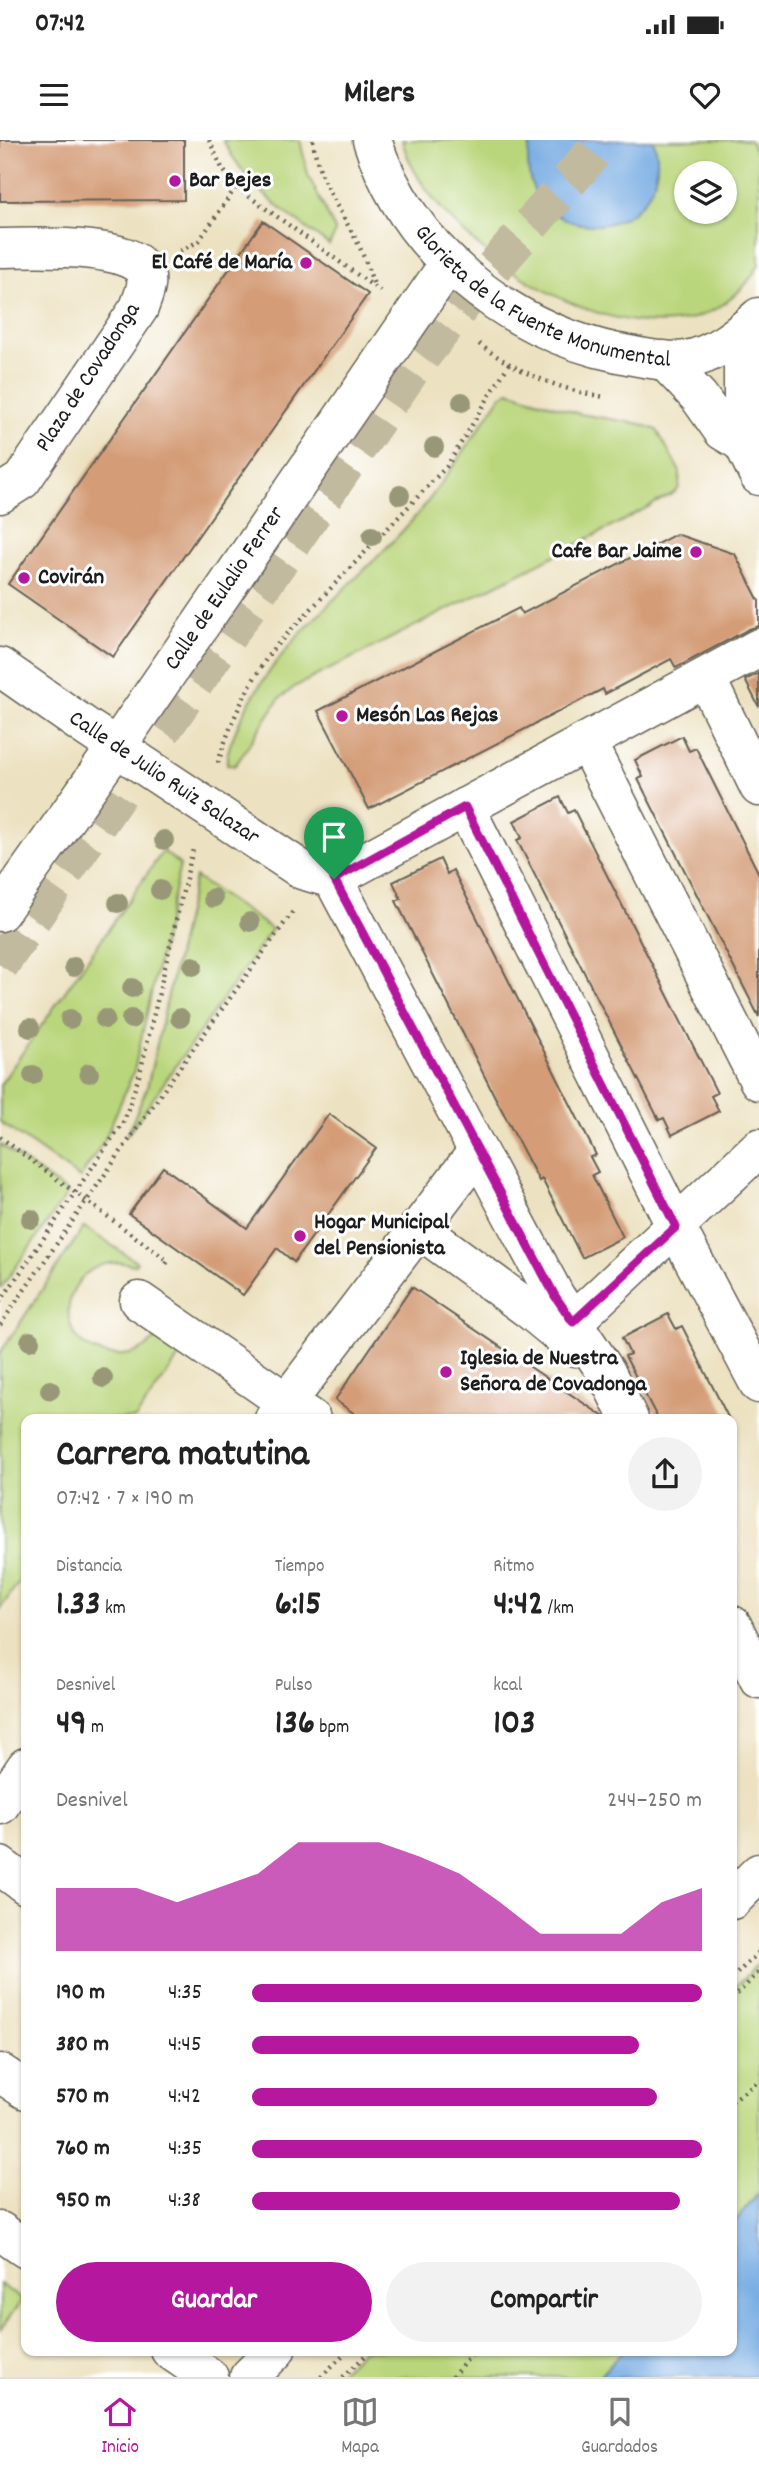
<!DOCTYPE html>
<html lang="es">
<head>
<meta charset="utf-8">
<style>
  :root { --surface:#fff; --page:#f2f2f2; --text:#222; --muted:#767676; --line:#e0e0e0; --accent:#b5179e }
  body { margin:0; font-family:Dekko,sans-serif; background:var(--page); color:var(--text); height:100vh; display:flex; flex-direction:column; font-size:26px; white-space:nowrap }
  * { box-sizing:border-box; margin:0 }
  p { font-size:23px; color:var(--muted) }
  .icon { flex:none; width:38px; height:38px; fill:none; stroke:currentColor; stroke-width:2; stroke-linecap:round; stroke-linejoin:round }
  .map { position:relative; flex:1; overflow:hidden }
  .panel { position:absolute; left:21px; top:1274px; width:716px; height:942px; display:flex; flex-direction:column; background:var(--surface); border-radius:14px; box-shadow:0 2px 5px #0004 }
  .panel>* { flex:none }
  .tools { position:absolute; left:674px; top:21px; display:grid; gap:14px }
  .tools a { display:grid; place-items:center; width:63px; height:63px; border-radius:50%; background:var(--surface); box-shadow:0 2px 5px #0004; font-size:35px }
  .pin { position:absolute; display:grid; place-items:center; width:60px; height:60px; color:#fff; margin:-72px -30px; border-radius:50% 50% 50% 0; rotate:-45deg; box-shadow:0 0 7px #0007 }
  .pin .icon { rotate:45deg }
  .round { display:grid; place-items:center; flex:none; width:74px; height:74px; border-radius:37px; background:var(--page) }
  .head { display:flex; align-items:center; justify-content:space-between; height:119px; padding:0 35px }
  h1 { font-size:38px; font-weight:800; line-height:52px }
  .metrics { display:grid; grid-template-columns:repeat(3,1fr); gap:10px; height:119px; padding:7px 35px }
  .metrics div { display:grid; align-content:center }
  .metrics b { font-size:35px; font-weight:800 }
  .metrics small { font-size:19px; font-weight:400 }
  .metrics p { font-size:19px }
  .chart { height:196px; padding:14px 35px }
  .chart p { display:flex; justify-content:space-between }
  .chart svg { width:100%; height:126px; margin-top:7px; fill:var(--accent); opacity:.7 }
  .cta { display:flex; gap:14px; margin-top:auto; padding:14px 35px }
  .cta a { flex:1; height:80px; border-radius:42px; background:var(--accent); color:#fff; font-size:28px; font-weight:800; line-height:80px; text-align:center }
  .cta a+a { background:var(--page); color:var(--text) }
  ul { padding:0 35px; list-style:none; font-size:23px }
  li { display:grid; grid-template-columns:112px 84px 1fr; align-items:center; height:52px }
  li i { height:18px; border-radius:9px; background:var(--accent) }
  .status { display:flex; justify-content:space-between; align-items:center; height:49px; padding:0 35px; background:var(--surface); direction:ltr }
  .status svg { height:19px; fill:currentColor }
  header { display:flex; justify-content:space-between; align-items:center; height:91px; padding:0 35px; background:var(--surface); font-size:32px; font-weight:800 }
  .tab-bar { display:flex; justify-content:space-around; align-items:center; height:98px; border-top:2px solid var(--line); background:var(--surface); font-size:19px; color:var(--muted) }
  .tab-bar a { display:grid; justify-items:center; gap:4px }
  .tab-bar .active { color:var(--accent) }
  .map>svg:first-child { display:block }
  .green { fill:#bad67b; stroke:#6b794c; stroke-width:2; fill-rule:evenodd }
  .water { fill:#74aae2; stroke:#48637f; stroke-width:2 }
  .building { fill:#d49d78 }
  .lines { fill:none; stroke-linecap:round; stroke-linejoin:round }
  .primary-tunnel { stroke:#c2ba9f; stroke-width:38; stroke-dasharray:38 19; stroke-linecap:butt }
  .pedestrian-casing { stroke:#656155; stroke-width:41 }
  .minor-casing { stroke:#656155; stroke-width:41 }
  .path { stroke:#656155; stroke-width:4.5; stroke-dasharray:2 5; stroke-linecap:butt }
  .pedestrian { stroke:#fff; stroke-width:38 }
  .minor { stroke:#fff; stroke-width:38 }
  .tree { fill:#989878 }
  .route-casing { stroke:#fff; stroke-width:14 }
  .route { stroke:#b5179e; stroke-width:9 }
  .poi-dot { fill:#b5179e; stroke:#fff; stroke-width:2.5 }
  .labels { text-anchor:middle; dominant-baseline:central; stroke-width:6; stroke-linejoin:round; paint-order:stroke }
  .poi-label { font-size:23px; font-weight:bold; fill:#1c1c1c; stroke:#fff; text-anchor:start }
  .street-label { font-size:23px; fill:#1c1c1c; stroke:#fff }
</style>
</head>
<body>
<div class="status"><b>07:42</b><svg viewBox="0 0 49 12"><path d="M0 12V9h3v3zM5 12V6h3v6zM10 12V3h3v9zM15 12V0h3v12zM26 1h20v11H26zM47 4h2v5h-2z"/></svg></div>
<header><svg class="icon" aria-label="menu" viewBox="0 0 24 24"><path d="M4 6h16M4 12h16M4 18h16"/></svg>Milers<svg class="icon" aria-label="heart" viewBox="0 0 24 24"><path d="M12 20l-8-8c-3-5 5-10 8-4 3-6 11-1 8 4z"/></svg></header>
<div class="map">
<svg width="759" height="2237" viewBox="0 0 759 2237">
  <rect width="100%" height="100%" fill="#fff"/>
  <filter id="ink" filterUnits="userSpaceOnUse"><feTurbulence type="fractalNoise" baseFrequency=".0143" numOctaves="2"/><feDisplacementMap in="SourceGraphic" scale="14" xChannelSelector="R" yChannelSelector="G"/><feConvolveMatrix kernelMatrix="1 2 1 2 8 2 1 2 1" color-interpolation-filters="sRGB"/></filter>
  <filter id="wash" filterUnits="userSpaceOnUse"><feTurbulence type="fractalNoise" baseFrequency=".00686" numOctaves="4" result="noise"/><feDisplacementMap in="SourceGraphic" scale="28" xChannelSelector="R" yChannelSelector="G"/><feGaussianBlur stdDeviation="1.57" result="paint"/><feColorMatrix in="noise" values="0 0 0 0 0 0 0 0 0 0 0 0 0 0 0 0 0 1.4 0 .05"/><feComposite in="paint" operator="in"/></filter>
  <g filter="url(#wash)">
    <rect width="100%" height="100%" fill="#ece1c0"/>
    <path class="green" d="M223,0H300L308,35L335,90L334,96L329,105C286,73 248,49 223,0Z
      M402,0H750L759,19V124C751,141 740,152 725,163C627,233 429,102 402,0ZM686,33H724V72H686Z
      M509,251L580,274L641,284L657,290L680,332L679,348L674,353L613,386L296,546L279,559L237,623L234,626L227,624C226,611 234,595 239,583C280,493 360,444 421,370C450,334 475,294 501,256Z
      M163,711L180,725L134,931L105,999L80,1038L0,982V945Z
      M195,737L272,789L126,997L147,948Z
      M0,1004L68,1053L1,1148L0,1147Z
      M84,1087L137,1122L135,1125C67,1106 42,1200 104,1214C115,1216 126,1216 136,1212C146,1209 154,1199 163,1194L189,1203L135,1279H26V1432L0,1469V1213Z
      M759,1823V2053L732,2085V1850Z
      M0,2144L22,2160L0,2190Z
      M363,2210H623L599,2237H335Z"/>
    <path class="water" d="M531,0H653C659,14 658,28 654,42C630,110 527,93 528,21C528,14 530,7 531,0Z
      M759,2053V2237H599L623,2210H732V2085Z"/>
    <g id="blocks">
      <path class="building" d="M0,0H184V60L0,61Z
        M263,81L368,154L113,517L8,444Z
        M676,394L735,414L759,461V486L749,489L676,528L671,519L605,554L603,549L369,669L318,571L519,468L522,474Z
        M759,533V567L745,540Z
        M682,596L689,611L696,608L759,734V877L638,639L643,637L635,620Z
        M560,657L568,673L574,670L717,953L711,956L719,971L672,995L664,978L659,980L517,700L522,698L514,681Z
        M440,719L447,734L453,730L596,1015L590,1017L598,1032L592,1035L623,1097L582,1118L542,1039L539,1041L495,957L396,761L401,759L393,742Z
        M329,974L376,1008L294,1122L277,1108L243,1155L129,1074L163,1027L247,1088Z
        M412,1147L604,1277L605,1279H362L335,1260Z
        M668,1174L676,1189L682,1186L729,1279H658L625,1216L630,1214L622,1198Z"/>
    </g>
  </g>
  <g filter="url(#ink)">
    <use href="#blocks" fill-opacity="0" stroke="#656155" stroke-width="2"/>
    <g class="lines">
      <path class="primary-tunnel" d="M0,825L414,226L465,161L604,0"/>
      <defs>
        <path id="pedestrian" d="M706,538L759,647
          M587,603L759,941
          M465,667L676,1087L759,1244
          M0,1726L26,1745"/>
        <g id="minor">
          <path id="s1" d="M372,0C407,109 507,190 618,213C640,217 664,223 686,220C714,215 739,195 759,177"/>
          <path d="M0,108C30,108 129,102 144,131C150,143 143,156 139,168L22,340L0,354"/>
          <path d="M743,191V303L759,336"/>
          <path d="M664,220L699,257L723,291L743,303"/>
          <path id="s2" d="M0,527L86,587L302,730L333,739L555,1156L606,1232L629,1279"/>
          <path d="M333,739L759,508"/>
          <path id="s3" d="M0,772L117,606L449,123"/>
          <path d="M418,1088L530,1170L575,1207"/>
          <path d="M139,1161L311,1279"/>
          <path d="M573,1182L759,1008"/>
          <path d="M274,1279L477,1012"/>
          <path d="M732,1485L759,1539"/>
          <path d="M0,1665L26,1627"/>
          <path d="M732,1760L759,1733"/>
          <path d="M0,1933L26,1950"/>
          <path d="M0,2091L26,2109"/>
          <path d="M170,2210L209,2237"/>
          <path d="M249,2237L276,2210"/>
        </g>
      </defs>
      <use href="#pedestrian" class="pedestrian-casing"/>
      <use href="#minor" class="minor-casing"/>
      <path class="path" d="M209,0L222,28L236,47L380,151
        M313,0C317,36 337,65 354,96C363,111 368,130 375,147
        M180,111L199,101L236,47
        M479,204C517,232 559,250 605,257
        M218,623C232,578 246,549 272,510L447,326L509,224
        M0,997L168,1121L164,1127
        M0,1162L124,981L140,933L193,709
        M0,1185L175,934L294,770
        M732,1838L759,1812
        M732,1859L759,1832
        M732,1961L759,1941
        M321,2237L348,2210
        M343,2237L371,2210
        M452,2237L476,2210"/>
      <use href="#pedestrian" class="pedestrian"/>
      <use href="#minor" class="minor"/>
    </g>
    <g class="tree">
      <circle cx="462" cy="262" r="10"/>
      <circle cx="434" cy="307" r="10"/>
      <circle cx="400" cy="355" r="10"/>
      <circle cx="372" cy="396" r="10"/>
      <circle cx="164" cy="700" r="10"/>
      <circle cx="160" cy="750" r="10"/>
      <circle cx="213" cy="758" r="10"/>
      <circle cx="118" cy="763" r="10"/>
      <circle cx="250" cy="782" r="10"/>
      <circle cx="193" cy="826" r="10"/>
      <circle cx="74" cy="827" r="10"/>
      <circle cx="132" cy="848" r="10"/>
      <circle cx="180" cy="878" r="10"/>
      <circle cx="70" cy="879" r="10"/>
      <circle cx="105" cy="879" r="10"/>
      <circle cx="131" cy="879" r="10"/>
      <circle cx="30" cy="888" r="10"/>
      <circle cx="89" cy="933" r="10"/>
      <circle cx="33" cy="935" r="10"/>
      <circle cx="31" cy="1079" r="10"/>
      <circle cx="30" cy="1201" r="10"/>
      <circle cx="103" cy="1238" r="10"/>
      <circle cx="50" cy="1250" r="10"/>
    </g>
  </g>
  <g class="lines" filter="url(#ink)">
    <defs>
      <path id="route" d="M465,667L676,1087L573,1182L555,1156L334,739Z"/>
    </defs>
    <use href="#route" class="route-casing"/>
    <use href="#route" class="route"/>
  </g>
  <g class="poi-dot">
    <circle cx="175" cy="41" r="7"/>
    <circle cx="306" cy="123" r="7"/>
    <circle cx="696" cy="412" r="7"/>
    <circle cx="24" cy="438" r="7"/>
    <circle cx="342" cy="576" r="7"/>
    <circle cx="300" cy="1096" r="7"/>
    <circle cx="446" cy="1232" r="7"/>
  </g>
  <g class="labels">
    <g class="poi-label">
      <text x="189" y="41">Bar Bejes</text>
      <text x="292" y="123" text-anchor="end">El Café de María</text>
      <text x="682" y="412" text-anchor="end">Cafe Bar Jaime</text>
      <text x="38" y="438">Covirán</text>
      <text x="356" y="576">Mesón Las Rejas</text>
      <text x="314" y="1083">Hogar Municipal<tspan x="314" dy="26">del Pensionista</tspan></text>
      <text x="460" y="1219">Iglesia de Nuestra<tspan x="460" dy="26">Señora de Covadonga</tspan></text>
    </g>
    <g class="street-label">
      <text stroke="none"><textPath href="#s1" startOffset="247">Glorieta de la Fuente Monumental</textPath></text>
      <text transform="translate(89 238) rotate(-57)">Plaza de Covadonga</text>
      <text stroke="none"><textPath href="#s3" startOffset="394">Calle de Eulalio Ferrer</textPath></text>
      <text stroke="none"><textPath href="#s2" startOffset="198">Calle de Julio Ruiz Salazar</textPath></text>
    </g>
  </g>
</svg>
<div class="tools">
<a><svg class="icon" aria-label="layers" viewBox="0 0 24 24"><path d="M12 4l9 5-9 5-9-5zM3 14l9 5 9-5"/></svg></a>
</div>
<div class="pin" style="left:334px;top:739px;background:#1e9e55"><svg class="icon" aria-label="arrive" viewBox="0 0 24 24"><path d="M6 21V4h12l-3 4 3 4H6"/></svg></div>
<section class="panel">
<div class="head"><div><h1>Carrera matutina</h1><p>07:42 · 7 × 190 m</p></div><a class="round"><svg class="icon" aria-label="share" viewBox="0 0 24 24"><path d="M12 15V3M7 8l5-5 5 5M5 13v7h14v-7"/></svg></a></div>
<div class="metrics">
<div><p>Distancia</p><b>1.33<small> km</small></b></div>
<div><p>Tiempo</p><b>6:15</b></div>
<div><p>Ritmo</p><b>4:42<small> /km</small></b></div>
</div>
<div class="metrics">
<div><p>Desnivel</p><b>49<small> m</small></b></div>
<div><p>Pulso</p><b>136<small> bpm</small></b></div>
<div><p>kcal</p><b>103</b></div>
</div>
<div class="chart"><p><span>Desnivel</span>244–250 m</p>
<svg viewBox="0 0 160 44" preserveAspectRatio="none"><path d="M0 44V22L10 22L20 22L30 27L40 22L50 17L60 6L70 6L80 6L90 11L100 17L110 27L120 38L130 38L140 38L150 27L160 22V44z"/></svg>
</div>
<ul>
<li><b>190 m</b>4:35<i style="width:100%"></i></li>
<li><b>380 m</b>4:45<i style="width:86%"></i></li>
<li><b>570 m</b>4:42<i style="width:90%"></i></li>
<li><b>760 m</b>4:35<i style="width:100%"></i></li>
<li><b>950 m</b>4:38<i style="width:95%"></i></li>
</ul>
<div class="cta"><a>Guardar</a><a>Compartir</a></div>
</section>
</div>
<nav class="tab-bar">
<a class="active"><svg class="icon" aria-label="home" viewBox="0 0 24 24"><path d="M3 11l9-7 9 7M6 9v11h12V9"/></svg>Inicio</a>
<a><svg class="icon" aria-label="map" viewBox="0 0 24 24"><path d="M3 6l6-2 6 2 6-2v14l-6 2-6-2-6 2zM9 4v14M15 6v14"/></svg>Mapa</a>
<a><svg class="icon" aria-label="saved" viewBox="0 0 24 24"><path d="M7 4h10v16l-5-4-5 4z"/></svg>Guardados</a>
</nav>
</body>
</html>
